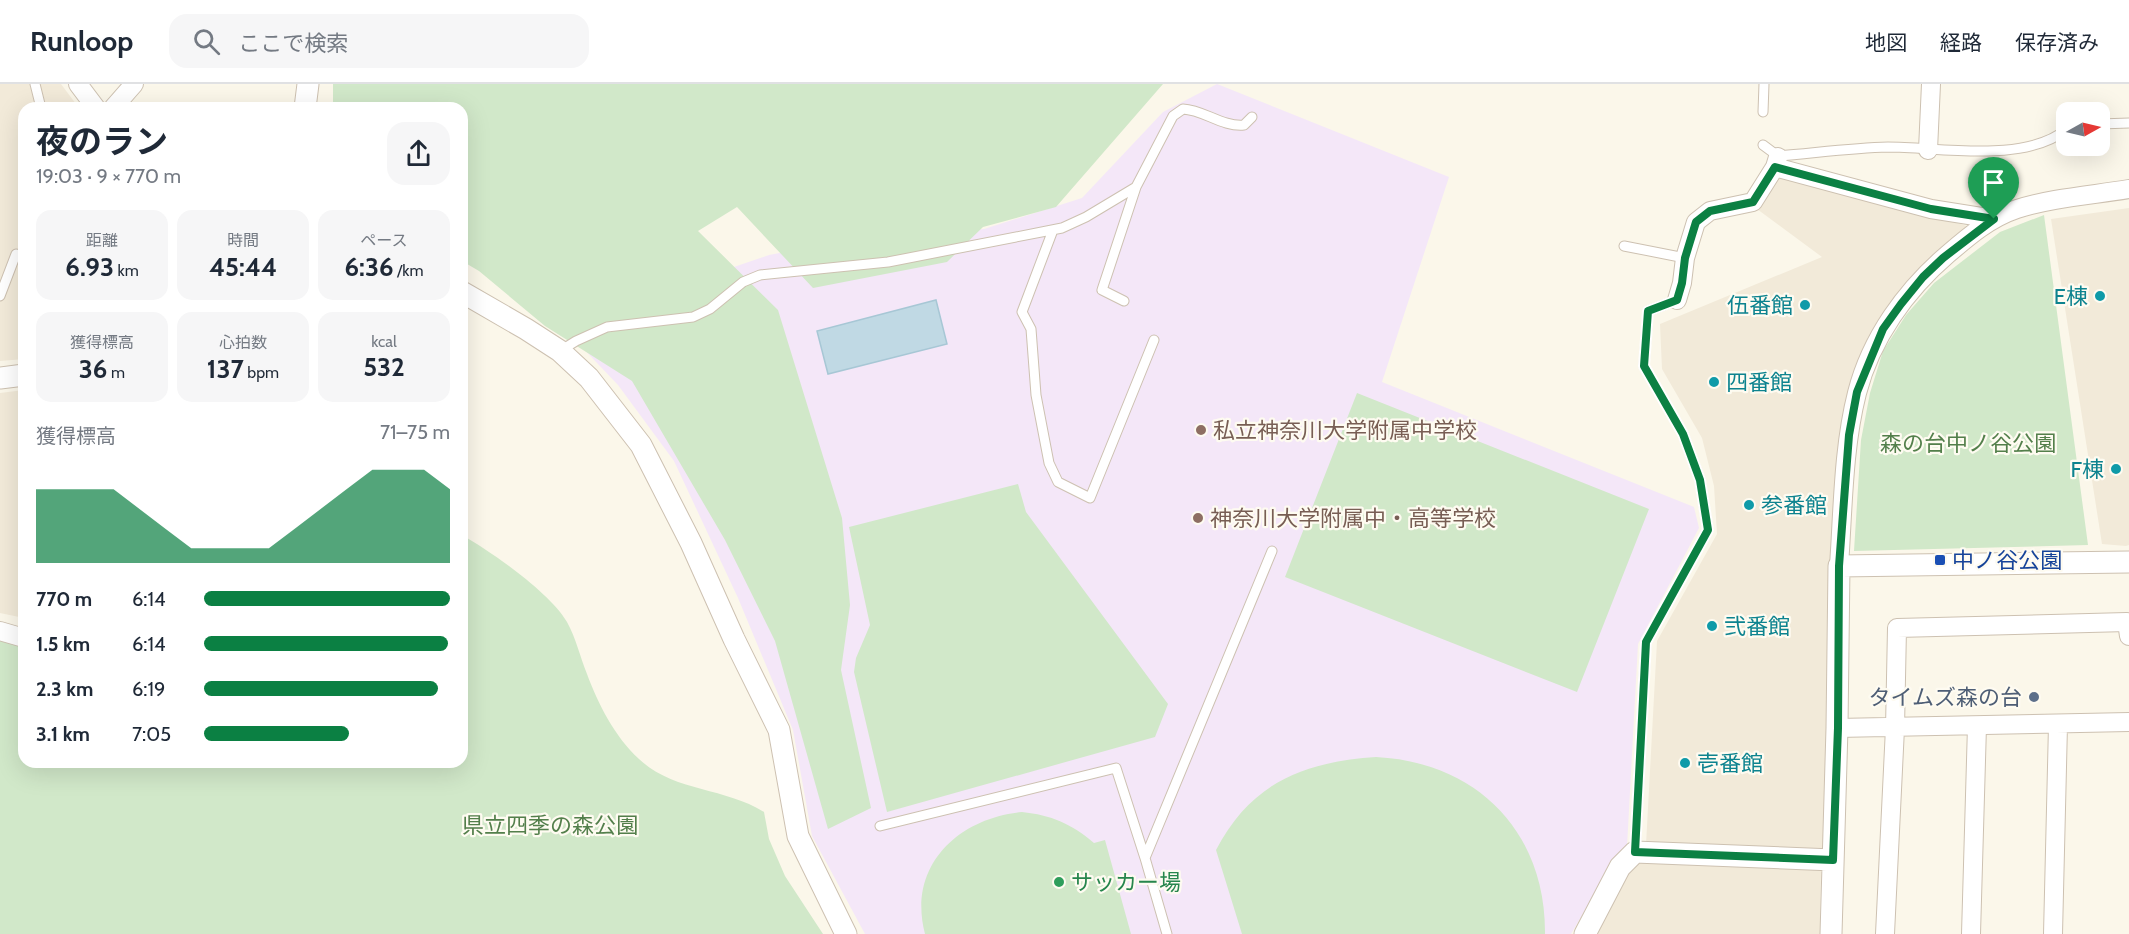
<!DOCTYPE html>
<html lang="ja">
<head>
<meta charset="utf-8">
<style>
  :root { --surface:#fff; --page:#f6f6f7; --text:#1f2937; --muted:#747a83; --line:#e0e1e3; --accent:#0b8043 }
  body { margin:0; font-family:Cabin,"Noto Sans JP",sans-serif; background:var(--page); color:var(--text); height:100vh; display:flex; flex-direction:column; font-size:22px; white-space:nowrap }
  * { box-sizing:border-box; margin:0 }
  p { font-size:20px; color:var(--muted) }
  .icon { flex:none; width:33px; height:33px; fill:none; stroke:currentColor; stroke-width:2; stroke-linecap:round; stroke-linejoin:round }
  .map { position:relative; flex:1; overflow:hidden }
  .drawer { position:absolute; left:18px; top:18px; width:450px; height:666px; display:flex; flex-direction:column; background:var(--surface); border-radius:18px; box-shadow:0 6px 24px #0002 }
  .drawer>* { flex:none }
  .needle { width:39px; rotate:82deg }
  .controls { position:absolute; left:2056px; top:18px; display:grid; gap:12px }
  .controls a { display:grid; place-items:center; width:54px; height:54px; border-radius:12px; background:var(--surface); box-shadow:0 6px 24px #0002; font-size:30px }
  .pin { position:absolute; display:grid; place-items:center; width:51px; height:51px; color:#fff; margin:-62px -26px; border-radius:50% 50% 50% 0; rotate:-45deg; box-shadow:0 0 6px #0007 }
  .pin .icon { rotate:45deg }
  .round { display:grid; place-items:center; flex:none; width:63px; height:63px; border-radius:18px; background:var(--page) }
  .headline { display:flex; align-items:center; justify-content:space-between; height:102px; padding:0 18px }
  h1 { font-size:33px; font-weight:700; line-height:45px }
  .metrics { display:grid; grid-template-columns:repeat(3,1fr); gap:9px; height:102px; padding:6px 18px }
  .metrics div { display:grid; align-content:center; border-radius:15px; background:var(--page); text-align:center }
  .metrics b { font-size:26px; font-weight:700 }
  .metrics small { font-size:16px; font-weight:400 }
  .metrics p { font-size:16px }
  .chart { height:168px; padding:12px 18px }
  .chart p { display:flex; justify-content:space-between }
  .chart svg { width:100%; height:108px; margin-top:6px; fill:var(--accent); opacity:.7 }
  ul { padding:0 18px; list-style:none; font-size:20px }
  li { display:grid; grid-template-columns:96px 72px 1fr; align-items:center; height:45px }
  li i { height:15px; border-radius:8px; background:var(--accent) }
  header { display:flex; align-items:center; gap:36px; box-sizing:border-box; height:84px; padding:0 30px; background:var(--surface); border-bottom:2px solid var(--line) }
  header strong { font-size:28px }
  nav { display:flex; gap:33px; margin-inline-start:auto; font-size:21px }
  .search { width:420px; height:54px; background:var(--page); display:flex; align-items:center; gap:15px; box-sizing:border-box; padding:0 21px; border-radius:18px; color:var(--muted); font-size:22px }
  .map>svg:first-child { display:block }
  .residential { fill:#f2ead9 }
  .education { fill:#f4e7f8 }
  .green { fill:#d1e8c9 }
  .water { fill:#c0d9e4; stroke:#a7c7d5; stroke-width:1.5 }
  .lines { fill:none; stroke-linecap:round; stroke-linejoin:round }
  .service-casing { stroke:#cdc1b1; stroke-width:11 }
  .minor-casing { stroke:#cdc1b1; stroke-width:20 }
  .tertiary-casing { stroke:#cdc1b1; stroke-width:23 }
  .service { stroke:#fff; stroke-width:9 }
  .minor { stroke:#fff; stroke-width:18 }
  .tertiary { stroke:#fff; stroke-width:21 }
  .route-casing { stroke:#fff; stroke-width:12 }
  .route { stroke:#0b8043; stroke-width:8 }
  .culture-dot { fill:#0f9aa8; stroke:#fefbf1; stroke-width:2 }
  .education-dot { fill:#8d6e63; stroke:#fefbf1; stroke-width:2 }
  .transit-dot { fill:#1a4fb4; stroke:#fefbf1; stroke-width:2 }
  .service-dot { fill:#5c6f8a; stroke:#fefbf1; stroke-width:2 }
  .leisure-dot { fill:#2e9e5b; stroke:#fefbf1; stroke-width:2 }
  .labels { text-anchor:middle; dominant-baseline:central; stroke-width:4.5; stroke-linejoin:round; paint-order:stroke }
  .culture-label { font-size:22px; fill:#0d838f; stroke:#fefbf1; text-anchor:start }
  .education-label { font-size:22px; fill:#785e54; stroke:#fefbf1; text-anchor:start }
  .park-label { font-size:22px; fill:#537f4b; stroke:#fefbf1 }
  .transit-label { font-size:22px; fill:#164399; stroke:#fefbf1; text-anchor:start }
  .service-label { font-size:22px; fill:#4e5e75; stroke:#fefbf1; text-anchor:end }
  .leisure-label { font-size:22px; fill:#27864d; stroke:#fefbf1; text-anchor:start }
</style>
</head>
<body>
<header>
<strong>Runloop</strong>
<div class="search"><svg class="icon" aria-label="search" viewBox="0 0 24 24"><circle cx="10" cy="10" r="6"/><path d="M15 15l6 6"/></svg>ここで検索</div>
<nav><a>地図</a><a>経路</a><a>保存済み</a></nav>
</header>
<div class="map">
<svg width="2129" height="850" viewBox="0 0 2129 850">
  <rect width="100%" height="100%" fill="#fbf7ea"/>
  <path class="residential" d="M0,0H61L79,24H24V275L0,277Z
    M1780,91L1971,143L1942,166L1852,307L1825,766L1646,761L1657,557L1717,450L1714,402L1702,354L1662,285L1660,240L1822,173L1757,125Z
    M2129,124V461L2126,462L2102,460L2051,135Z
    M24,306V534L0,529V309Z
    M1640,776L1821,784L1820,850H1593L1625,789Z"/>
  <path class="education" d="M1217,0L1449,93L1382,298L1694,423L1699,444L1638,560L1627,763L1607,789L1571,850H865L812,752L793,646L738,514L674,377L618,301L557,237L725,186L769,171L858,154L902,156L984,145L1082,114L1163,28Z"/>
  <path class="green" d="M333,0H1163L1056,123L983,143L947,178L813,204L737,123L698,147L778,226L842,434L850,521L841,586L871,724L828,745L775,557L725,456L632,297L545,242L479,187L462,177V24H333Z
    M2044,131L2088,461L1854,467L1861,356L1870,309L1883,267L1906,231L1934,199L2000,148Z
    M1357,309L1649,425L1577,608L1285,493Z
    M1018,400L1026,428L1168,620L1155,653L887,728L854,588L856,574L870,541L849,443Z
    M462,451C492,468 550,509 567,538C576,554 580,573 587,590C598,620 615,653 639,675C674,708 724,703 764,728L769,755L785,792L823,850H0V555L24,562V678H462Z
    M1376,673C1477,678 1546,748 1545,850H1242L1216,766C1251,699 1303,678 1376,673Z
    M1022,728C1051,731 1072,740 1094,759L1105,756L1131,850H925C907,782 958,734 1022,728Z"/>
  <path class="water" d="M936,216L947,260L828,290L817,247Z"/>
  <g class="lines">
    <defs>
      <path id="service" d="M35,0L41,24
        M1763,28L1764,0
        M2100,40L2129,39
        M1763,61L1778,72C1815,69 1852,64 1888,63C1941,63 2024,80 2067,45
        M1053,146L1022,228L1031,245L1036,311L1049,379L1058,398L1090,414L1154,256
        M1624,162L1685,174
        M0,212L16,170
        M1124,217L1102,206L1136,103L1173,32L1183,25C1204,26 1222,43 1244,41L1252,33
        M560,267L576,257L607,243L693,233L710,225L743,198L760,191L888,178L1062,144L1086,133L1136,103
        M880,742L1116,684L1145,774L1167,850
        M1635,768L1646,558L1708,446L1700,396L1683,350L1644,282L1648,227L1677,216
        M1145,774L1272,467"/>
      <path id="minor" d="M78,0L96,24
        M113,24L134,0
        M1928,66L1931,0
        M1775,83L1931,125L1994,135
        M1677,216L1682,199L1685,174L1696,138L1710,127L1753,118L1775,83L1778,73
        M1839,482C1843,425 1843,364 1857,309C1871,254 1906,206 1948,170C1969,152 1990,134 2017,125C2051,114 2093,111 2129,105
        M0,547L24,554
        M1837,644L2129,638
        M1885,850L1895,644L1897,544L2127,538L2129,552
        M1971,850L1977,642
        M2053,850L2058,641"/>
      <path id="tertiary" d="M305,24L308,0
        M462,208L526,245L560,267L589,294L641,361L691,459L734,555L779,646L798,752L846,850
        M0,294L24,291
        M1585,850L1620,783L1635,768L1833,776
        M1831,850L1837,644L1839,482L2129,478"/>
    </defs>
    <use href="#service" class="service-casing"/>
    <use href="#minor" class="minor-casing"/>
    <use href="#tertiary" class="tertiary-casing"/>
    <use href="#service" class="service"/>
    <use href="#minor" class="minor"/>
    <use href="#tertiary" class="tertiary"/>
  </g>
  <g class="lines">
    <defs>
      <path id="route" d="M1775,83L1931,125L1994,135L1943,174L1923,193L1901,220L1883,245L1857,308L1849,351L1839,482L1838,644L1833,776L1635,768L1646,558L1708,446L1700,396L1683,350L1644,282L1648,227L1677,216L1682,199L1685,174L1696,138L1710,127L1753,118Z"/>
    </defs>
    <use href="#route" class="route-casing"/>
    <use href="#route" class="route"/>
  </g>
  <g class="culture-dot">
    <circle cx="2100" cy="212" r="6"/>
    <circle cx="1805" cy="221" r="6"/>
    <circle cx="1714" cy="298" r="6"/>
    <circle cx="2116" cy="385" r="6"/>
    <circle cx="1749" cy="421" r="6"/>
    <circle cx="1712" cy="542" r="6"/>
    <circle cx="1685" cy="679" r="6"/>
  </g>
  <g class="education-dot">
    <circle cx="1201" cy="346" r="6"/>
    <circle cx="1198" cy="434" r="6"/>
  </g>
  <rect class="transit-dot" x="1934" y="470" width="12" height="12" rx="3"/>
  <circle class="service-dot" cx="2034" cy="613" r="6"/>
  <circle class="leisure-dot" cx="1059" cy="798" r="6"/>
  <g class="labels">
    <g class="culture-label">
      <text x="2088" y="212" text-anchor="end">E棟</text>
      <text x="1793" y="221" text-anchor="end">伍番館</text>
      <text x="1726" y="298">四番館</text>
      <text x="2104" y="385" text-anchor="end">F棟</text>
      <text x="1761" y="421">参番館</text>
      <text x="1724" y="542">弐番館</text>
      <text x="1697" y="679">壱番館</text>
    </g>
    <g class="education-label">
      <text x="1213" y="346">私立神奈川大学附属中学校</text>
      <text x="1210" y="434">神奈川大学附属中・高等学校</text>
    </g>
    <g class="park-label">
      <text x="1968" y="359">森の台中ノ谷公園</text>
      <text x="550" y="741">県立四季の森公園</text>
    </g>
    <g class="transit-label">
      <text x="1952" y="476">中ノ谷公園</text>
    </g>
    <g class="service-label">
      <text x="2022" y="613">タイムズ森の台</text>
    </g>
    <g class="leisure-label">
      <text x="1071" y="798">サッカー場</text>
    </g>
  </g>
</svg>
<div class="controls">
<a><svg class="needle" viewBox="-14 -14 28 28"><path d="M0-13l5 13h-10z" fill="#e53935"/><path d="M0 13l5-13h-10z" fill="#747a83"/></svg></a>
</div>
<div class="pin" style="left:1994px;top:135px;background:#1e9e55"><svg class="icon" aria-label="arrive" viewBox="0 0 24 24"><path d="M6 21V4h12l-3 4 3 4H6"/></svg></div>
<section class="drawer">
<div class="headline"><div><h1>夜のラン</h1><p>19:03 · 9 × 770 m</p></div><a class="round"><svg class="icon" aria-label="share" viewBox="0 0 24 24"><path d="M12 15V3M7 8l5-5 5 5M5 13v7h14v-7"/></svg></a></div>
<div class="metrics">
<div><p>距離</p><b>6.93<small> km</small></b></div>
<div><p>時間</p><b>45:44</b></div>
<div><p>ペース</p><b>6:36<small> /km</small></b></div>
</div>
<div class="metrics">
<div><p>獲得標高</p><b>36<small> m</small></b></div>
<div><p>心拍数</p><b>137<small> bpm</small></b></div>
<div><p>kcal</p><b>532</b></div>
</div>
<div class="chart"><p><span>獲得標高</span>71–75 m</p>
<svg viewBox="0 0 160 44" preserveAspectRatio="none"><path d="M0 44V14L10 14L20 14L30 14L40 22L50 30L60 38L70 38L80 38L90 38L100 30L110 22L120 14L130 6L140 6L150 6L160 14V44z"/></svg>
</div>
<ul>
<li><b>770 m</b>6:14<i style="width:100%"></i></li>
<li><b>1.5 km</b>6:14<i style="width:99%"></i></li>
<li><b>2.3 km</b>6:19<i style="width:95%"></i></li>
<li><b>3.1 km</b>7:05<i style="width:59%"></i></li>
</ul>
</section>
</div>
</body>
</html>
